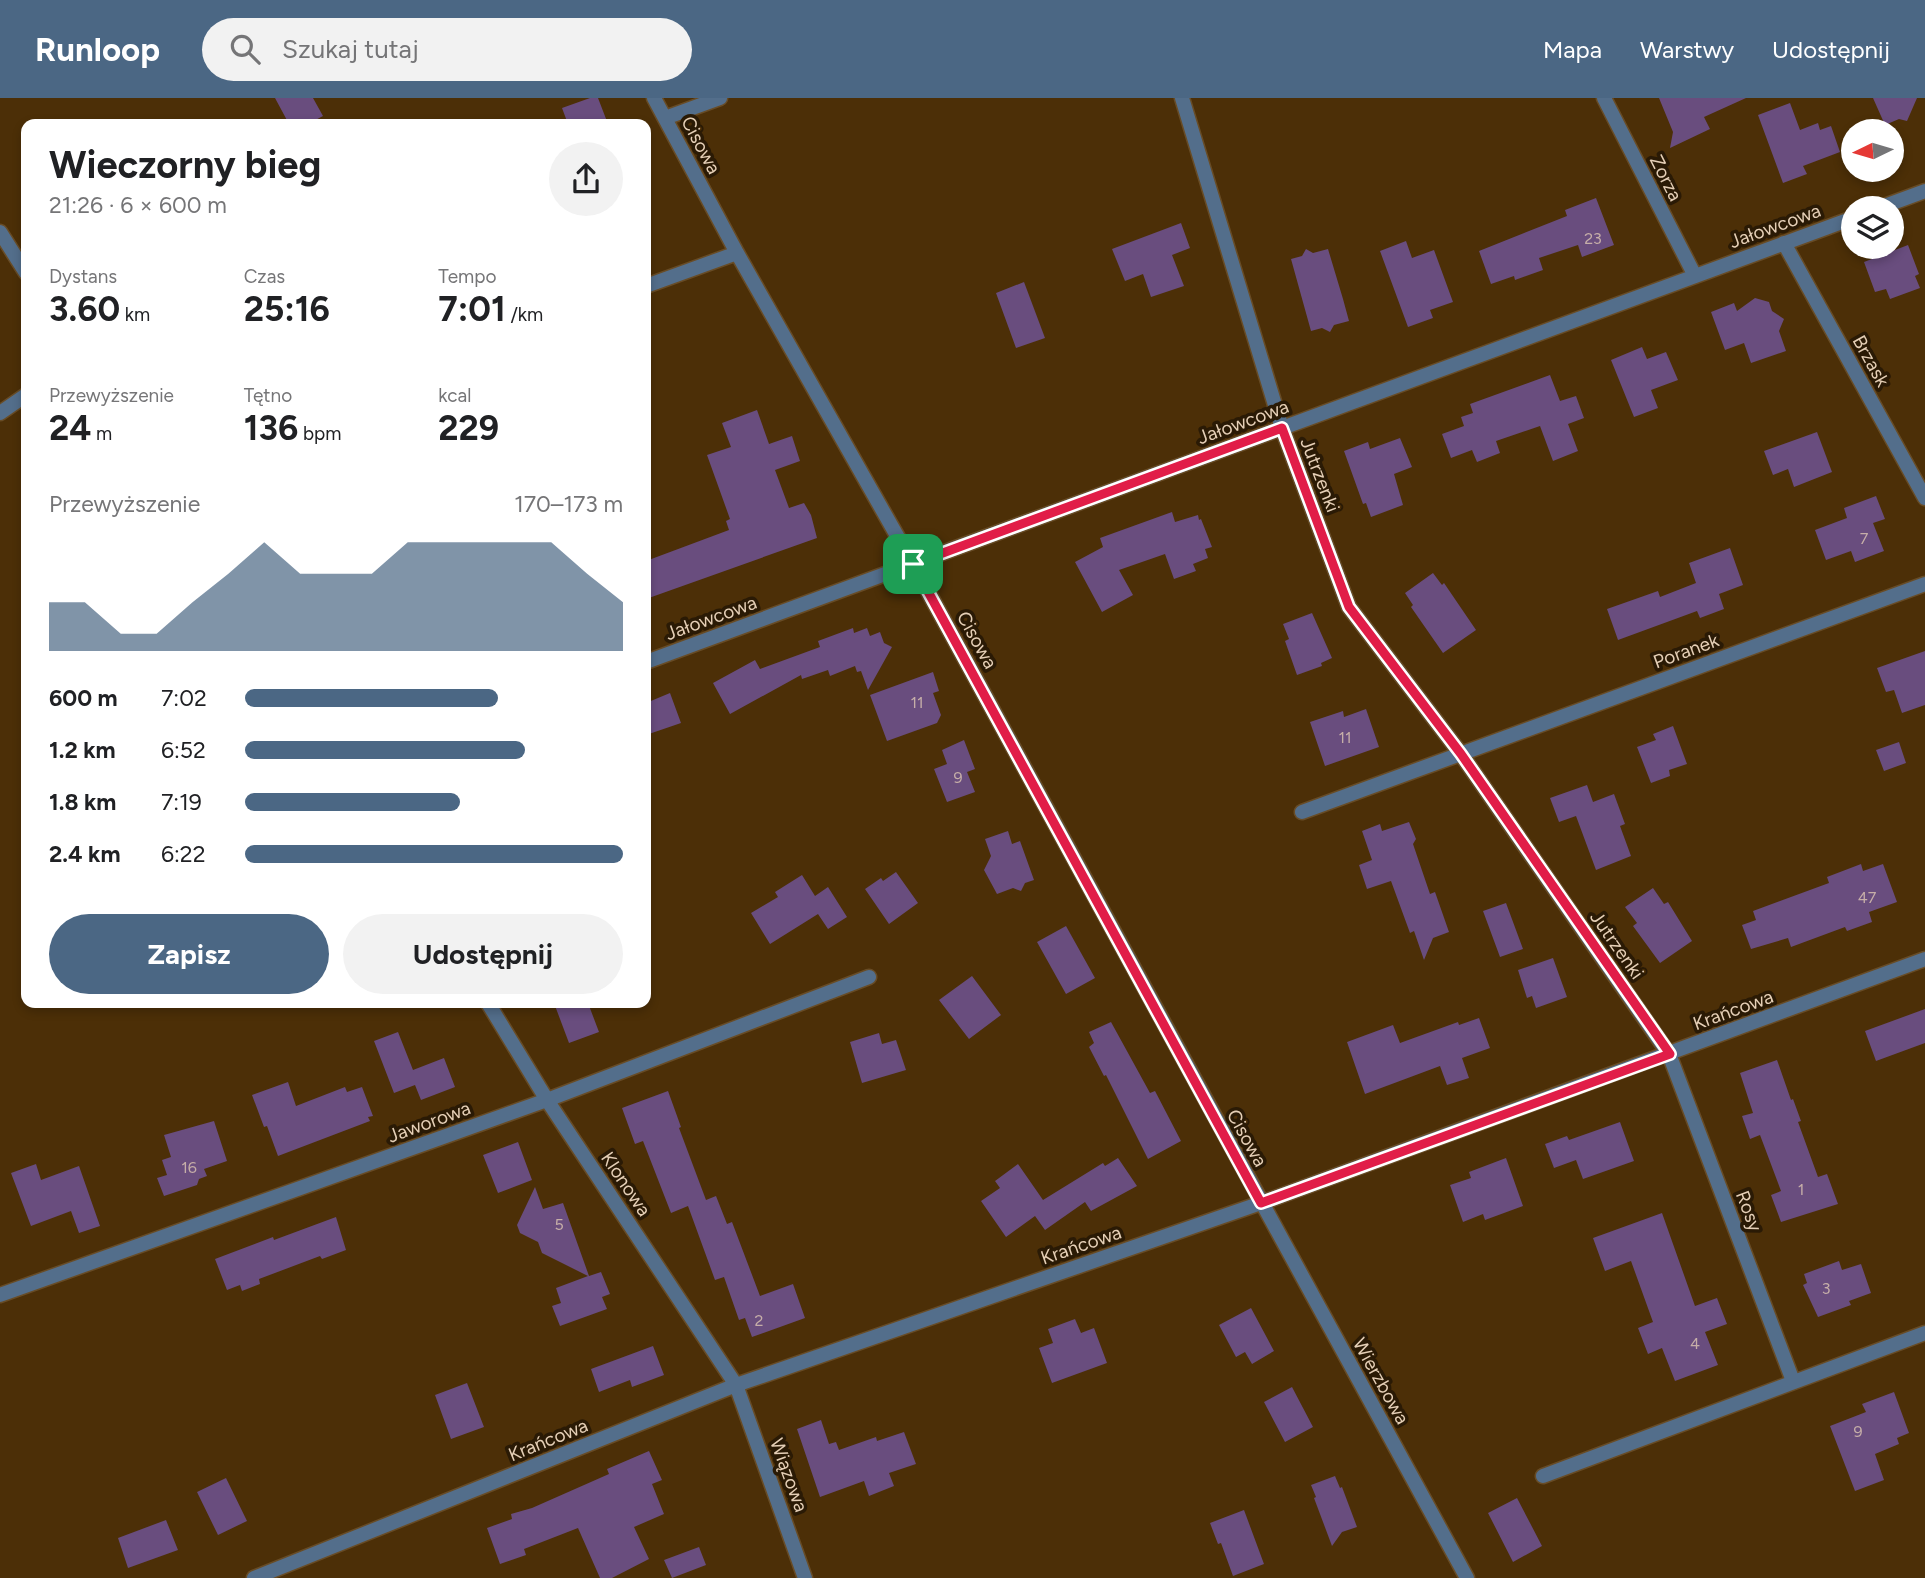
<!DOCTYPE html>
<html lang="pl">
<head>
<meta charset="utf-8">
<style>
  :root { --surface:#fff; --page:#f2f2f2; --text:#202124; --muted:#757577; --accent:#4b6784 }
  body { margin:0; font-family:Figtree,sans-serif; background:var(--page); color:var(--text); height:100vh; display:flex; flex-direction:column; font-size:26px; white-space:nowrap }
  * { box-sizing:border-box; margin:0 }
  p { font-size:23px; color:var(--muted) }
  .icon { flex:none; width:38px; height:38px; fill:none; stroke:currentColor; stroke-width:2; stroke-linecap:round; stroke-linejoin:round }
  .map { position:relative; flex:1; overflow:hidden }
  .panel { position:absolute; left:21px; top:21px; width:630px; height:889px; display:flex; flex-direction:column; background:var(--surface); border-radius:14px; box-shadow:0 4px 10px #0003 }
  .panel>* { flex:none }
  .needle { width:46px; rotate:265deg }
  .buttons { position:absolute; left:1841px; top:21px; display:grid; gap:14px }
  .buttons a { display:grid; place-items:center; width:63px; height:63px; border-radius:50%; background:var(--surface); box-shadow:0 4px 10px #0003; font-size:35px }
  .pin { position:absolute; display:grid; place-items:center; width:60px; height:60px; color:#fff; margin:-30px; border-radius:14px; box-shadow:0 4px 10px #0006 }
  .round { display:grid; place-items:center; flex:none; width:74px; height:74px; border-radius:37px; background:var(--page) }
  .headline { display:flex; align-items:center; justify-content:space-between; height:119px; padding:0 28px }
  h1 { font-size:38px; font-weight:700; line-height:52px }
  .stats { display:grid; grid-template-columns:repeat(3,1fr); gap:10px; height:119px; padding:7px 28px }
  .stats div { display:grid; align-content:center }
  .stats b { font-size:35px; font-weight:700 }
  .stats small { font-size:19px; font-weight:400 }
  .stats p { font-size:19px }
  .chart { height:196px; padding:14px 28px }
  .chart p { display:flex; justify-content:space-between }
  .chart svg { width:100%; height:126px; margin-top:7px; fill:var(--accent); opacity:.7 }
  .button { display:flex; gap:14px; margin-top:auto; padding:14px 28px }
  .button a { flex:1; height:80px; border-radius:42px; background:var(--accent); color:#fff; font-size:28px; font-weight:700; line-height:80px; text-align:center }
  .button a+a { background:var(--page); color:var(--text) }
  ul { padding:0 28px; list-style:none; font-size:23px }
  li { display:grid; grid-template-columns:112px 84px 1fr; align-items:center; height:52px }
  li i { height:18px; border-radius:9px; background:var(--accent) }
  header { display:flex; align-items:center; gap:42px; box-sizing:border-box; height:98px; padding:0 35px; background:var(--accent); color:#fff }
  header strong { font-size:33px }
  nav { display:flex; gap:38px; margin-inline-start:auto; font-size:24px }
  .search { width:490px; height:63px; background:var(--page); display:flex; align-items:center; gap:18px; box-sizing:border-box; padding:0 24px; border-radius:38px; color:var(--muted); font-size:26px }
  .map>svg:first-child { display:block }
  .building { fill:#694d7e }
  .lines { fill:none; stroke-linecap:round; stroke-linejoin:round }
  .street-casing { stroke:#684c26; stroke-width:17 }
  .street { stroke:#536e8b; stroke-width:14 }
  .route-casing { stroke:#fff; stroke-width:14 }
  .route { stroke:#e11d48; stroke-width:9 }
  .labels { text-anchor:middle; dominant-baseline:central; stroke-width:7; stroke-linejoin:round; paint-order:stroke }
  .number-label { font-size:16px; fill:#c6aea8 }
  .street-label { font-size:19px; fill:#e5cfb6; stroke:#2a1a05 }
</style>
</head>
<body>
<header>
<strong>Runloop</strong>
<div class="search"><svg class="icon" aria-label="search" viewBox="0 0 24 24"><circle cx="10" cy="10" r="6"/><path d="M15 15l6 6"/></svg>Szukaj tutaj</div>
<nav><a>Mapa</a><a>Warstwy</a><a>Udostępnij</a></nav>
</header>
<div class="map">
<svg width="1925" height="1480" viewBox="0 0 1925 1480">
  <rect width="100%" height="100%" fill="#4c2f07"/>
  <path class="building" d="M275,0H313L323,18L308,26H289Z
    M590,0H598L608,26H568L562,10Z
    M1659,0H1746L1704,19L1710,31L1670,50L1673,34Z
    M1873,0H1917L1907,23L1899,21L1885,27Z
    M1790,5L1800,32L1818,25L1820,32L1831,28L1840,54L1803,68L1807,76L1783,85L1758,17Z
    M1596,100L1614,147L1582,159L1578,147L1539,160L1543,172L1515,182L1514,178L1491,186L1479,153L1567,118L1565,112Z
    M1181,125L1190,150L1172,157L1184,188L1151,199L1143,176L1125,183L1112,151Z
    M1406,143L1412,160L1434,152L1453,204L1430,212L1433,220L1408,229L1380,153Z
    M1908,147L1919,176L1915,178L1920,190L1890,201L1886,191L1875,194L1864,164Z
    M1306,151L1313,155L1328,151L1343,201L1349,223L1334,227L1330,234L1322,230L1311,233L1291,161L1302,158Z
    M1024,184L1045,240L1016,250L996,195Z
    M1755,200L1769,204L1772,213L1784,221L1779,233L1786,253L1751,265L1744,245L1725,252L1711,214L1734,205L1737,213Z
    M1642,249L1647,261L1666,254L1678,282L1651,292L1658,310L1634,319L1611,262Z
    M1550,277L1560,303L1576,298L1584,320L1568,326L1578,353L1553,363L1540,328L1496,343L1500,355L1477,364L1472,352L1451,360L1442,336L1464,328L1461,319L1473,315L1470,306Z
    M757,312L769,346L792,338L800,363L775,372L789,410L804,405L811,417L817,440L646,501V463L729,432L726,423L730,421L707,357L731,349L722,325Z
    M1817,334L1832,374L1794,389L1788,371L1773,377L1764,353Z
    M1400,340L1412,369L1394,376L1403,407L1371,419L1366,405L1363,406L1344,353L1368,344L1370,351Z
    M1876,398L1885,421L1873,425L1884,453L1855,464L1851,453L1826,462L1815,432L1847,420L1844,410Z
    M1172,414L1175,424L1198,417L1199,422L1201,421L1212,449L1205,451L1208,460L1193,466L1196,473L1174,481L1165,456L1119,472L1133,497L1102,514L1075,464L1103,449L1100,440Z
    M1730,450L1743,487L1719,496L1724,511L1700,520L1697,513L1618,542L1607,511L1658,493L1660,499L1696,485L1689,465Z
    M1433,475L1442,487L1444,485L1476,532L1443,555L1411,509L1413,507L1405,495Z
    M1312,515L1332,560L1321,565L1322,568L1297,577L1285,543L1289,541L1283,526Z
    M853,530L854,535L867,530L870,538L880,534L884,545L892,549L868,592L861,573L857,574L855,568L830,578L828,572L802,581L801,577L730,616L713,585L755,562L760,571L820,549L818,543Z
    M1925,553V607L1902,615L1894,592L1886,594L1877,570Z
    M933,574L939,593L933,595L941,617L937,625L887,643L870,597Z
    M670,595L681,625L646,637V605Z
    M1366,611L1379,649L1325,668L1310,624L1343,613L1344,619Z
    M1673,628L1687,666L1669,672L1670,678L1651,685L1637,649L1656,642L1653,636Z
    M964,642L975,671L967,674L975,694L947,704L934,671L947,666L942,652Z
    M1899,644L1906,665L1884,673L1876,652Z
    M1587,687L1593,704L1614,696L1625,726L1620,728L1631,758L1596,772L1576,718L1559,724L1550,700Z
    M1409,724L1416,741L1413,746L1430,796L1435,794L1449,834L1433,840L1424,862L1414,833L1410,835L1391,783L1367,791L1359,767L1372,762L1362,733L1380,726L1382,733Z
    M1008,733L1012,746L1020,743L1034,782L1025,785L1021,793L1013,790L997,796L984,772L991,758L985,741Z
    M1861,766L1863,773L1883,766L1897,804L1869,814L1872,824L1847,833L1845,829L1791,849L1788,840L1751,851L1742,827L1756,822L1753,813L1829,785L1827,779Z
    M896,774L918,805L889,826L865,791L881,780L883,783Z
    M802,777L815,798L828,789L847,819L828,831L818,816L770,846L751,815L778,799L775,794Z
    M1653,790L1664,806L1668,804L1692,843L1660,865L1633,828L1637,825L1625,809Z
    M1506,805L1523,851L1500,859L1483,813Z
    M1066,828L1095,880L1066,896L1037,844Z
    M1553,860L1567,899L1536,910L1532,898L1527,900L1518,872Z
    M972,878L1001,917L969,941L939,902Z
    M554,905H588L599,934L569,945Z
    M1925,911V945L1876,963L1865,933Z
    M1479,920L1490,950L1462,960L1469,980L1447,987L1440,968L1365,996L1347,944L1393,927L1400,945L1458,924L1459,927Z
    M1111,924L1150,995L1155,993L1181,1043L1148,1061L1106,977L1104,978L1089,949L1094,945L1089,934Z
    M398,934L413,972L444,960L455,989L421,1002L415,987L394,995L374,943Z
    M879,935L882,946L896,942L906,972L862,985L850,944Z
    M1777,962L1791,1002L1793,1001L1801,1023L1798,1024L1818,1079L1827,1076L1838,1106L1781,1124L1771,1097L1781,1093L1760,1037L1750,1041L1742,1018L1753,1015L1740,975Z
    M288,984L296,1008L345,989L347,994L362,989L373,1018L368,1019L370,1023L278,1058L267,1028L264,1029L252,997Z
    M668,993L681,1029L679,1030L706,1102L716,1098L727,1126L732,1124L760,1198L793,1186L805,1220L752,1239L745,1220L739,1222L724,1179L715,1182L688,1108L671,1115L643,1043L635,1046L622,1010Z
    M214,1023L227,1063L204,1071L207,1078L199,1081L197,1087L164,1098L157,1080L167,1077L162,1062L171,1059L164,1037Z
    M1620,1024L1634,1063L1583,1081L1576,1062L1554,1070L1545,1046L1567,1038L1569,1042Z
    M518,1044L532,1082L498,1095L483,1057Z
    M1118,1060L1137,1088L1091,1113L1085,1104L1045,1132L1035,1118L1006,1139L981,1103L1000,1090L995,1083L1018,1066L1043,1102L1103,1065L1105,1068Z
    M1506,1060L1523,1108L1485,1122L1483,1116L1463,1124L1450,1087L1471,1080L1469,1074Z
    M36,1066L41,1082L79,1068L100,1128L79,1135L71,1113L31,1128L11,1075Z
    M535,1089L543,1111L563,1105L589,1178L601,1174L610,1196L602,1199L607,1211L560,1228L552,1208L561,1205L556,1190L588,1178L542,1155L538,1144L520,1135L517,1127Z
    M1662,1115L1695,1208L1717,1200L1727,1226L1705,1234L1718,1267L1675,1283L1662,1250L1648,1256L1638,1230L1653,1224L1631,1163L1605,1173L1593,1140Z
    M336,1119L346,1152L322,1161L320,1158L259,1181L260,1186L242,1193L240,1187L227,1192L215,1161L273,1139L274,1142Z
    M1839,1163L1842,1172L1861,1166L1871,1195L1849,1203L1851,1207L1818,1219L1803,1187L1807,1185L1804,1176Z
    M1251,1210L1274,1253L1252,1266L1245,1254L1236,1259L1219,1227Z
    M1075,1221L1081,1235L1094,1230L1107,1265L1052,1285L1039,1250L1053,1245L1048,1231Z
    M653,1248L664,1277L632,1289L630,1282L599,1294L591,1271Z
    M467,1285L484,1329L451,1341L435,1297Z
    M1292,1289L1313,1329L1285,1344L1264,1304Z
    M1894,1294L1909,1335L1897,1340L1899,1346L1875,1356L1884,1382L1855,1393L1830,1328L1866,1314L1862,1306Z
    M821,1322L829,1346L836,1344L839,1352L876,1339L877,1343L904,1334L916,1366L889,1375L894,1388L869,1398L864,1383L820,1399L797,1331Z
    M649,1353L662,1382L652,1386L664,1416L634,1429L649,1461L612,1480H600L578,1430L524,1451L526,1457L500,1466L487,1430L512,1421L511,1416L532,1410L609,1376L607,1371Z
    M1335,1378L1340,1390L1342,1389L1357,1429L1342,1434L1332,1448L1314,1400L1316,1399L1311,1387Z
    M226,1380L247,1423L218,1437L197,1394Z
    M1517,1400L1542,1448L1513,1464L1488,1415Z
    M1244,1412L1264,1466L1233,1478L1221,1445L1218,1446L1210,1425Z
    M166,1422L178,1452L128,1470L118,1440Z
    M699,1449L706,1467L672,1480L664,1462Z"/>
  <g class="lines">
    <defs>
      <path id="street" d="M654,0L737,155L913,466L1467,1480
        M1182,0L1282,330L1349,509L1461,656L1669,956L1793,1283
        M1604,0L1695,178
        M665,20L720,0
        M1879,110L1925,93
        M0,134L26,175
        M1784,145L1925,400
        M646,188L737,155
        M0,315L26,297
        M646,564L1853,120
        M1302,714L1925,486
        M488,905L547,1002L736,1287L805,1480
        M0,1197L547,1002L869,879
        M1543,1378L1925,1235
        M254,1480L736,1287L1261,1105L1925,861"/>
    </defs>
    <use href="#street" class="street-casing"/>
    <use href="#street" class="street"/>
  </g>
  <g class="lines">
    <defs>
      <path id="route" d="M1282,330L1349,509L1461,656L1670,956L1261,1105L913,466Z"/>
    </defs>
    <use href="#route" class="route-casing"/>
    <use href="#route" class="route"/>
  </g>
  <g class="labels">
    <g class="number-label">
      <text x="1593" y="140">23</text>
      <text x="1864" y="440">7</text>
      <text x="917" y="604">11</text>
      <text x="1345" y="639">11</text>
      <text x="958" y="679">9</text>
      <text x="1867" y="799">47</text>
      <text x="189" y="1069">16</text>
      <text x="1801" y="1091">1</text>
      <text x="559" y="1126">5</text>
      <text x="1826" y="1190">3</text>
      <text x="759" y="1222">2</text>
      <text x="1695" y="1245">4</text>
      <text x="1858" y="1333">9</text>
    </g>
    <g class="street-label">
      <text transform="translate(701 47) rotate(62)">Cisowa</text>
      <text transform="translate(1666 80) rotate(63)">Zorza</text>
      <text transform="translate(1775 128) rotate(-20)">Jałowcowa</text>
      <text transform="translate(1871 263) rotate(61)">Brzask</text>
      <text transform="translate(1243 324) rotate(-20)">Jałowcowa</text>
      <text transform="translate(1320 377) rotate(69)">Jutrzenki</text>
      <text transform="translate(711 520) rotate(-20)">Jałowcowa</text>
      <text transform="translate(977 542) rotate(61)">Cisowa</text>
      <text transform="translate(1686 553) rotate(-20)">Poranek</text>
      <text transform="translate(1617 847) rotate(55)">Jutrzenki</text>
      <text transform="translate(1733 912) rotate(-20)">Krańcowa</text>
      <text transform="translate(429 1024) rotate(-20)">Jaworowa</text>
      <text transform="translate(1247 1040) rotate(61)">Cisowa</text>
      <text transform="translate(626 1086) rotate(56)">Klonowa</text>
      <text transform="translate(1749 1113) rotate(69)">Rosy</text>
      <text transform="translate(1081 1147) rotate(-19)">Krańcowa</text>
      <text transform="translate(1381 1283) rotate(61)">Wierzbowa</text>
      <text transform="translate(548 1342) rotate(-22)">Krańcowa</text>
      <text transform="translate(789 1377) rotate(70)">Wiązowa</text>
    </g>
  </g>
</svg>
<div class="buttons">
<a><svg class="needle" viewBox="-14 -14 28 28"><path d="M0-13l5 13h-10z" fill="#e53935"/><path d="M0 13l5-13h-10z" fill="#757577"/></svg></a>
<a><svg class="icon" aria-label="layers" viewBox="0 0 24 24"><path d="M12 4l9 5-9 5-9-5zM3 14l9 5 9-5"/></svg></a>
</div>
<div class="pin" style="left:913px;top:466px;background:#1e9e55"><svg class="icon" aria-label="arrive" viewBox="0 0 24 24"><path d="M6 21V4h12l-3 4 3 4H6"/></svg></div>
<section class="panel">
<div class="headline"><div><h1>Wieczorny bieg</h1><p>21:26 · 6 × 600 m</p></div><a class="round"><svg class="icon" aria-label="share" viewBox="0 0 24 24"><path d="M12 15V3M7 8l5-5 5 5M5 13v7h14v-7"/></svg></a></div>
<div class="stats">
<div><p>Dystans</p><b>3.60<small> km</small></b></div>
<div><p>Czas</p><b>25:16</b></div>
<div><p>Tempo</p><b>7:01<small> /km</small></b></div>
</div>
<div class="stats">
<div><p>Przewyższenie</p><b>24<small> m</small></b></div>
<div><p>Tętno</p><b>136<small> bpm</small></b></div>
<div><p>kcal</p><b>229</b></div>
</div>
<div class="chart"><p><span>Przewyższenie</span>170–173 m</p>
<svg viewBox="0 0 160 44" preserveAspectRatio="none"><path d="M0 44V27L10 27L20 38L30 38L40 27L50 17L60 6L70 17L80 17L90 17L100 6L110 6L120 6L130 6L140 6L150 17L160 27V44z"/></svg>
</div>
<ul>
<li><b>600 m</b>7:02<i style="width:67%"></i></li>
<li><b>1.2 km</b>6:52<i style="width:74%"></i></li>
<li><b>1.8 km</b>7:19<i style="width:57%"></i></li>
<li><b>2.4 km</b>6:22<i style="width:100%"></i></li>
</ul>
<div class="button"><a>Zapisz</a><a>Udostępnij</a></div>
</section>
</div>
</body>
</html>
